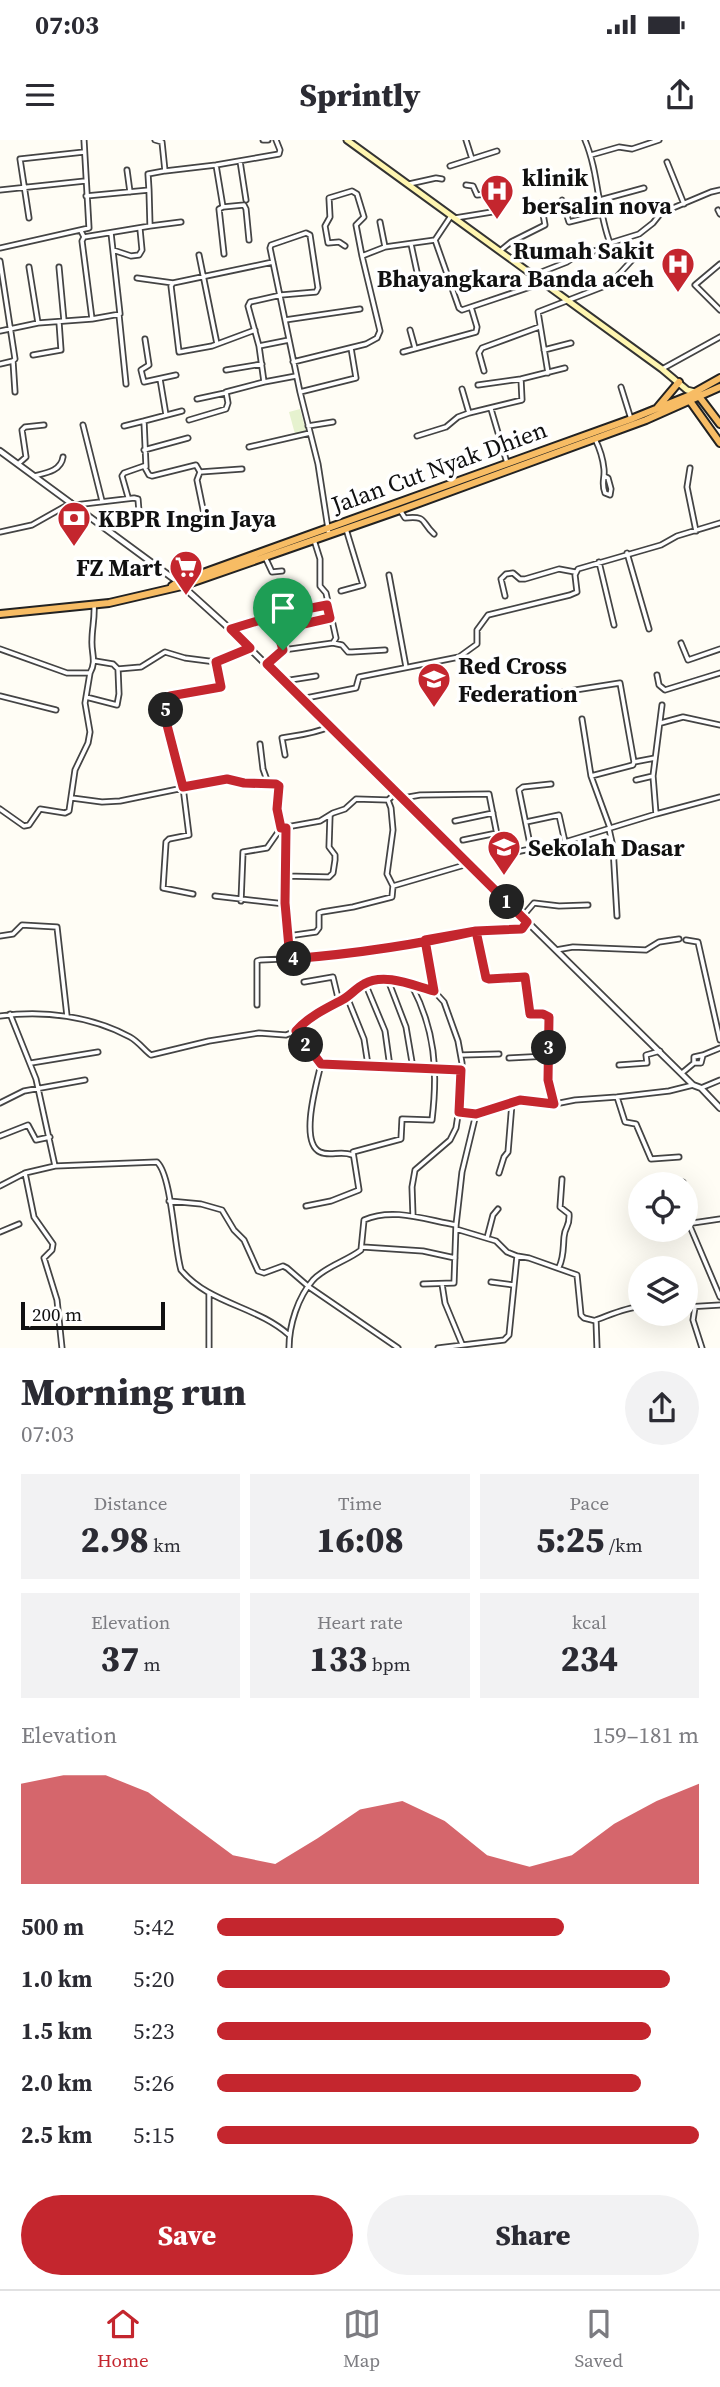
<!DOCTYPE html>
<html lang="en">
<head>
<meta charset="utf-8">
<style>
  :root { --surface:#fff; --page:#f2f2f3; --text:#2b2b33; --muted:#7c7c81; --line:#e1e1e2; --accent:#c4262e }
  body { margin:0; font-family:"Source Serif 4",serif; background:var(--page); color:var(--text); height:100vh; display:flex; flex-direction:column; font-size:26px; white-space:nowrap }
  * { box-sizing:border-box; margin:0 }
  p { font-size:23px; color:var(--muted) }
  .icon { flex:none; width:38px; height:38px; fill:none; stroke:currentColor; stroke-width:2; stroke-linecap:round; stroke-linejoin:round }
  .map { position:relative; height:1208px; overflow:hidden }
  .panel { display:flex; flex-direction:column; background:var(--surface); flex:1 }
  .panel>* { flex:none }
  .controls { position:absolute; left:628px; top:1032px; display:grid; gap:14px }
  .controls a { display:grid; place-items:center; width:70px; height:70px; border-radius:50%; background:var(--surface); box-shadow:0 7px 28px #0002; font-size:35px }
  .scale { position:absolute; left:21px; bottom:18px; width:144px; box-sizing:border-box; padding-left:7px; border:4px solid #111; border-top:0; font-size:19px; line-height:24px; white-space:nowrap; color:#111; -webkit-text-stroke:5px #fff; paint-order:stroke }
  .pin { position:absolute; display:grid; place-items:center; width:60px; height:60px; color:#fff; margin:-72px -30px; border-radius:50% 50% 50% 0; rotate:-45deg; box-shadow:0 0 7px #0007 }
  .pin .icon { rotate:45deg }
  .km { position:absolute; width:35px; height:35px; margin:-18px; border-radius:50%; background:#222; color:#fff; font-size:19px; line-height:35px; text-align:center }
  .round { display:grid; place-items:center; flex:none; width:74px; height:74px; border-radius:37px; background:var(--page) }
  .headline { display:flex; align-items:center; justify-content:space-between; height:119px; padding:0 21px }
  h1 { font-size:38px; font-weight:800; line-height:52px }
  .stats { display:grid; grid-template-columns:repeat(3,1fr); gap:10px; height:119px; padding:7px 21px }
  .stats div { display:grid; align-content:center; border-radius:0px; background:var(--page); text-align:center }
  .stats b { font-size:35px; font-weight:800 }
  .stats small { font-size:19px; font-weight:400 }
  .stats p { font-size:19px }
  .chart { height:196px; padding:14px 21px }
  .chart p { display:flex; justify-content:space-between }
  .chart svg { width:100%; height:126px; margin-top:7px; fill:var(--accent); opacity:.7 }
  .button { display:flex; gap:14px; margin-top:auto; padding:14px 21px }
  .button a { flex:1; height:80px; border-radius:42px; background:var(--accent); color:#fff; font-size:28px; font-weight:800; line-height:80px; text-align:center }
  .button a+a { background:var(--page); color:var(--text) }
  ul { padding:0 21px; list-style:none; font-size:23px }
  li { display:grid; grid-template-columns:112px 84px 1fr; align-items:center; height:52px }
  li i { height:18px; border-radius:9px; background:var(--accent) }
  .status { display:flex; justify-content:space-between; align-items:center; height:49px; padding:0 35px; background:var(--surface); direction:ltr }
  .status svg { height:19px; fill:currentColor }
  header { display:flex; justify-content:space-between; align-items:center; height:91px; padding:0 21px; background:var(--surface); font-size:32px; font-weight:800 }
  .tab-bar { display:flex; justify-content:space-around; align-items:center; height:98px; border-top:2px solid var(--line); background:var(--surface); font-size:19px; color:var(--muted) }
  .tab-bar a { display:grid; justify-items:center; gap:4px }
  .tab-bar .active { color:var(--accent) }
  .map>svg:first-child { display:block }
  .pitch { fill:#e6f2cf }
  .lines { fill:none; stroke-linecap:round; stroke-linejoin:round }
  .minor-casing { stroke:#444; stroke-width:7 }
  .tertiary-casing { stroke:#444; stroke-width:8 }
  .secondary-casing { stroke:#333; stroke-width:9 }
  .trunk-casing { stroke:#222; stroke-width:10 }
  .minor { stroke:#fff; stroke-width:3.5 }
  .tertiary { stroke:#fff; stroke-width:4.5 }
  .secondary { stroke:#fff6b0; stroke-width:5 }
  .trunk { stroke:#f7bc64; stroke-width:6 }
  .route-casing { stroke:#fff; stroke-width:14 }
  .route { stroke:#c4262e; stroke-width:9 }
  .labels { text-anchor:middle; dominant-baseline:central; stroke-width:7; stroke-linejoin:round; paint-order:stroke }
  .poi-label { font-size:24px; font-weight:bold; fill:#111; stroke:#fff; text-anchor:start }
  .street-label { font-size:24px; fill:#111; stroke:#fff }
</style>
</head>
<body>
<div class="status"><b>07:03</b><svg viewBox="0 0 49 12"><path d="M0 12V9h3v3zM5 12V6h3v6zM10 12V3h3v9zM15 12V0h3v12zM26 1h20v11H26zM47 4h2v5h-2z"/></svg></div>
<header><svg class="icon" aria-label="menu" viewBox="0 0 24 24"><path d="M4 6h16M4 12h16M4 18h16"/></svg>Sprintly<svg class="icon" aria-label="share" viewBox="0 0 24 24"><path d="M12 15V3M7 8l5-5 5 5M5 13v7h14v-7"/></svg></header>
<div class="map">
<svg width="720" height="1208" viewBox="0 0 720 1208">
  <rect width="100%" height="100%" fill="#fffdf5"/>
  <path class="pitch" d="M300,269L306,291L295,294L289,272Z"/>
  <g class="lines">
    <defs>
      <path id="minor" d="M155,0L162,2L165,31L216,25L279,14L280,10L276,0
        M263,0H268
        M466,0L472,19
        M585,0C599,33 597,69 610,103
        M591,15L619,7L632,9L659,0
        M240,21L246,60
        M667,22L684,64
        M216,25L223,67L244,65L246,69L249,100
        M450,26L497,11
        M127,30L130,52
        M409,44L436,38L442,39
        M0,50L85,41
        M86,56L149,50L148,34L164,31
        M562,60L569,82L601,74
        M600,60L644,48
        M223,67L219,69L224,114
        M718,70L720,74
        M29,78L20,19L84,12
        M455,78L492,72L497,67V53L477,55L473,46L466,45
        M380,82L385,107
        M150,86L181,82
        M81,91L84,97L82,101L92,179
        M84,97L150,86L149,50
        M435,100L459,168L462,170L542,143
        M411,104L417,132
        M345,106L339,102L328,103L325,86L330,77L329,58L352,51L357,54L364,77L356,85L362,116
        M0,108L89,88L84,0
        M113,110L131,116L139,115L142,110L140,89
        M500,111L511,102L545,85L541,63
        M199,115L217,204
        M0,121L15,219L13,221L15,252
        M720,124L695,145L720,170
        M29,127L38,183
        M59,127L64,181
        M534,135L567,122L577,115L598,110L610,103L639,94L653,83L661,73L711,52L720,50
        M137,138L173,143
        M119,175L126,244
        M285,180L360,169
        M255,190L212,206L179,212L171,146L173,143L273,122
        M410,190L415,208
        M0,191L38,183L92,179L120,174L111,93
        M145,199L149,225L141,230L144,242L176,235
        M289,200L259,206L248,166L250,162L281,155L316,152L318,148L310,95L306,93L271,105L270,108L300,252L318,324L329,395
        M544,210L571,203
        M403,212L476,192L477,187L471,167
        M33,215L61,210L59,182
        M293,222L366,204L377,198L380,191L362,116L385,107L435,100L451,76
        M0,224L13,221
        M662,229L720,197
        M226,230L262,224
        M484,231L479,213L482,208L539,187
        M548,233L538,172L610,144L634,118
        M160,239L166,275
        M264,242L296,236
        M478,245L521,239L565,228
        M621,247L631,279
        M462,249L469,273
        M300,252L356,238L351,208
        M197,259L225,253
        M491,269L507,323
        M189,280L226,269L228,263L226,252L264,242L259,206
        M83,285L102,361
        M124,286L144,281
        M308,286L333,282
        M417,296L446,287L458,277L469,273L522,260L521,239
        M595,299C600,309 603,319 604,329C605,339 601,343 605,353L610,355L611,349L608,338L604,336
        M249,307L310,293
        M144,310L188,298
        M18,324L26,317L22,290L25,287L44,285
        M146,327L144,281L182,271
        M690,328L687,347L696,391
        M200,332L242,329
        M34,336C46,333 61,331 63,317
        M128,357L122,336L124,333L144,326L149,335L152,336L196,325L200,332L197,340L204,374
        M75,365L134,358L138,359L140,384
        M400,370L405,378C428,376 420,381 434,394
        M0,392L32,385L71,363
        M627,413L649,489
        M265,417L272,432L282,431
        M599,422L614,485
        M389,435L406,527
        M341,451L363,445L346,389
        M505,456L501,439L506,434L513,433L520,439H525L559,429L575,432
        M231,489L280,474L327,465
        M333,503L342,505L348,512H352L385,510
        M681,503L688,520L720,509
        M0,509L67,533H90C97,521 91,513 92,500C92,488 95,478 94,465
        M283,509L277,490L330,478
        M95,521L113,524L118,529L141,527L165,512L185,518L216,522L250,508
        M266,524L283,510L333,503L336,498L326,453L320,446V419L314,400
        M657,535L659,545L665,550L720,533
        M284,541L316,536
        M556,553L620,543L634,622
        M0,556L56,570
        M86,557L117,565L119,554L118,529
        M301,559L356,548L359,537L459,517L477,504V490L488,475L570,455L577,452L575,435L578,429L661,405L677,396L720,383
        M582,579L591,636L610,688
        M661,583L683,577L720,585
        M260,604L263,629L268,643
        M285,615L282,598C299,595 313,594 329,587
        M591,636L633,625L634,622L655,618
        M636,640L653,636
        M72,658L102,662L120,661L227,639L244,643L277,644L279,646L277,669L281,688L320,681L333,673L345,669L356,659L388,660L396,653
        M403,658L420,655L489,654L501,715L565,702L656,674L720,657
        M388,660L391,668L393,690L387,734L393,746
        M0,669L24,686L29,685L40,669L65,673L69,671L75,630L88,603L90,592L85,563L90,533
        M656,674L653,636L662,565
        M455,681L493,673
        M526,682L559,675L565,702
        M286,689L285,763L290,819
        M609,689L613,707L617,776
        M463,700L497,693
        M531,709L519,650L523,647L551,644
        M285,736L329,737L333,733L335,720V715L329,707L330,676
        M193,754L163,748L166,702L169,699L189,695L183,647L167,585L165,560L170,556L221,547L216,522
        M215,756L285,764
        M241,761L243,712L267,708L281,688
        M522,777L534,763L559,766L588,765
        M476,792L486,838L489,839L525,837L530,874H543L549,877L548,940L553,964
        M0,796L13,794L22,785L57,787L67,876
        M288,796L316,792L319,788V773L322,772L353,767L392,757L393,746L468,724
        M425,800L434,851
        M686,800L698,802L720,900
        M556,810L573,807L646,810L659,802L679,799
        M388,840L406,887L413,928
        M304,842L333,837L339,862
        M365,843L385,891L390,927
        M347,857L364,899L368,925
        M257,865V821L260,820L306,818L376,809L476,791L522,789L527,782
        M0,876C44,870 91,876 130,897C139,902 144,910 151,915L209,901L259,893L286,895L296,891L308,879L346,858L364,843L375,840L395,841L434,851L444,862L458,901L462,923L460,962L456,988L450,1000L415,1030L412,1047L413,1076
        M296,891L321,924L461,930
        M461,915L499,914
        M703,915L720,908
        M509,918L548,916
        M31,923L98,912
        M321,924C317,942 299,1002 320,1012C330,1017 341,1010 352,1015
        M619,925L647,923L646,915L660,911
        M682,933L694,923H701L703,915L694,917V923
        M701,948L720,940
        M617,957L625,982L636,984L651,1019L679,1017
        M0,963L24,951L85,940
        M459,972L476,974L520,960L550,965L575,960L617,957L669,951L693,945
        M0,996L28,985L36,1000L50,997
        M55,1026L157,1022C172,1036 174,1107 181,1130C209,1164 257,1166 289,1195
        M25,1033L34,1077L53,1104L52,1110L44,1118L57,1160L62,1208
        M499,1033L504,1017L508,1012L512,963
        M682,1045L683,1042
        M0,1046L25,1033L55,1026L36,939L10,874
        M169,1061L201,1064L222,1070L234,1090L244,1100L258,1131L264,1133L283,1126L287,1128L309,1147L398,1208
        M306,1066L331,1061L359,1050L353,1012L401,999L402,979L432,980C438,930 435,890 412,846
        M686,1077L720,1157
        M686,1084L720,1079
        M456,1085L462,1032L476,974
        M0,1092L19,1084
        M487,1098L493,1075L498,1069
        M363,1107L423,1111L455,1118
        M517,1116L529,1118L577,1135L581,1175L584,1178L596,1181
        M559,1127C564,1117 563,1108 564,1097C565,1085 570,1088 569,1074L560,1067L562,1039
        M491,1142L513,1145
        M442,1144L445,1163L462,1204
        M209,1154V1208
        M686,1167L720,1165
        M695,1167L693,1180L702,1208
        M289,1208C289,1185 298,1157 313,1140C326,1126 347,1121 361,1110L364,1080C393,1067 426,1080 456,1085L454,1143L423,1144
        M438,1208L504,1200L509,1195L517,1116L507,1112L496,1101L456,1089
        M597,1208L596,1180C610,1175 627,1167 640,1167"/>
      <path id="tertiary" d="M0,311L178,442L231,490L693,945L701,948L720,968"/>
      <path id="secondary" d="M347,0L662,229L687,250L695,252"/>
      <path id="trunk" d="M698,255L720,284
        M690,261L720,303
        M658,267L679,242
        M172,446L178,442L631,279L688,256L720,238
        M0,474L109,463L182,446L400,370L646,280L720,247"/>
    </defs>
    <use href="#minor" class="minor-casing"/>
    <use href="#tertiary" class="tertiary-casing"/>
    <use href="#secondary" class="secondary-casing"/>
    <use href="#trunk" class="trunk-casing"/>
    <use href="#minor" class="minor"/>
    <use href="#tertiary" class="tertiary"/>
    <use href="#secondary" class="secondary"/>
    <use href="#trunk" class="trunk"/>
  </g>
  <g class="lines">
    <defs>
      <path id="route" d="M283,510L267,524L527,782L522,789L476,791L425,800L434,851C414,846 385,832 364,844C356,848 350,856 342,860C325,869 308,877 296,891L321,924L461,930L459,972L476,974L520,960L554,964L548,940L549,877L543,874H530L525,837L489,839L486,838L476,791C416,805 352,814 290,819L285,763L286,688H281L277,669L279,646L276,644L244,643L227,639L183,647L167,585L165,561L170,556L221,547L216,522L250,508L231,489L280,474L327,465L330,478L277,490L283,510"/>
    </defs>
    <use href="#route" class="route-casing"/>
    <use href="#route" class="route"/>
  </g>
  <defs>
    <symbol id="hospital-pin" viewBox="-11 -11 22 30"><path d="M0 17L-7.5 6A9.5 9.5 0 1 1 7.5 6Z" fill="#c4262e" stroke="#fff"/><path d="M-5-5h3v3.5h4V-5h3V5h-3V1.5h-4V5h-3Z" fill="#fff"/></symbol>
    <symbol id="bank-pin" viewBox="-11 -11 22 30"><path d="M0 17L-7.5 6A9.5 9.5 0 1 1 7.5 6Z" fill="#c4262e" stroke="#fff"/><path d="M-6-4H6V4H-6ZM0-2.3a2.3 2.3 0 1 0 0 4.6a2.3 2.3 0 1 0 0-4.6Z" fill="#fff"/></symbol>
    <symbol id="supermarket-pin" viewBox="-11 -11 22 30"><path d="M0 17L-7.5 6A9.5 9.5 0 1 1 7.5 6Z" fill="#c4262e" stroke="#fff"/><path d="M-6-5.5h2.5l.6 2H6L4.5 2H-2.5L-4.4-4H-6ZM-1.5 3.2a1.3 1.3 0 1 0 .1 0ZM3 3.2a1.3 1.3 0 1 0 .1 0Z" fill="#fff"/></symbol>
    <symbol id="school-pin" viewBox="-11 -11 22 30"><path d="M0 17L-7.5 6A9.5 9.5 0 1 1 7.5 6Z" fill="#c4262e" stroke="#fff"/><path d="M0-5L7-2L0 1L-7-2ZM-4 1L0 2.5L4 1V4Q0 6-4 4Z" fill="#fff"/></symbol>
  </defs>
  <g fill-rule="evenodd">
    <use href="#hospital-pin" x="478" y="32" width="38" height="52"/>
    <use href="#hospital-pin" x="659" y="105" width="38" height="52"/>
    <use href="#bank-pin" x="55" y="359" width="38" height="52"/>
    <use href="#supermarket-pin" x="167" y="408" width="38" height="52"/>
    <use href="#school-pin" x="415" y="520" width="38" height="52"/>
    <use href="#school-pin" x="485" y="688" width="38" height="52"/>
  </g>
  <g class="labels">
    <g class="poi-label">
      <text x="522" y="37">klinik<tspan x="522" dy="28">bersalin nova</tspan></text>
      <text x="654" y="110" text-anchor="end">Rumah Sakit<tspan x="654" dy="28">Bhayangkara Banda aceh</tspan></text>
      <text x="98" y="378">KBPR Ingin Jaya</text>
      <text x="162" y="427" text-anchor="end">FZ Mart</text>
      <text x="458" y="525">Red Cross<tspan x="458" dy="28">Federation</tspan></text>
      <text x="528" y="707">Sekolah Dasar</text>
    </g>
    <g class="street-label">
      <text transform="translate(439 327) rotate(-20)">Jalan Cut Nyak Dhien</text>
    </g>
  </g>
</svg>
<div class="controls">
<a><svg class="icon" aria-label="locate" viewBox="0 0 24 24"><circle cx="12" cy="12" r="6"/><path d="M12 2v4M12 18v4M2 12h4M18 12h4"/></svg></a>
<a><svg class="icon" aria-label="layers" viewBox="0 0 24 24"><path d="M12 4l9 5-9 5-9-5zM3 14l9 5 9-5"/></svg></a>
</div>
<div class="scale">200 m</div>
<div class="pin" style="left:283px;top:510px;background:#1e9e55"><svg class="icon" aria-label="arrive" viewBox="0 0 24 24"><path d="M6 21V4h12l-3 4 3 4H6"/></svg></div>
<b class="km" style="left:507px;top:762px">1</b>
<b class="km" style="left:306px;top:905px">2</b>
<b class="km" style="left:549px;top:908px">3</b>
<b class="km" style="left:294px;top:819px">4</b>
<b class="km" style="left:166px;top:570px">5</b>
</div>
<section class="panel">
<div class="headline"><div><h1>Morning run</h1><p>07:03</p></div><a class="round"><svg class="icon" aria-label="share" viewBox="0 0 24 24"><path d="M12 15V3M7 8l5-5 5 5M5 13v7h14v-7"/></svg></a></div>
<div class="stats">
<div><p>Distance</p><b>2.98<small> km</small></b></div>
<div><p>Time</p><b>16:08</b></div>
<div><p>Pace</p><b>5:25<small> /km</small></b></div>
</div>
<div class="stats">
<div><p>Elevation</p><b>37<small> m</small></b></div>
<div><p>Heart rate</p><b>133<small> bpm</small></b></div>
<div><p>kcal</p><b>234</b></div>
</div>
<div class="chart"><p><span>Elevation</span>159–181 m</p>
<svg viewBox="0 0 160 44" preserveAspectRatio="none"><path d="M0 44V9L10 6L20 6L30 12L40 23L50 34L60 37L70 28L80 18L90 15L100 22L110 34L120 38L130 34L140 23L150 15L160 9V44z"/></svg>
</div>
<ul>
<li><b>500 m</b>5:42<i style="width:72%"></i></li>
<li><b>1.0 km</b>5:20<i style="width:94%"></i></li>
<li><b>1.5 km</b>5:23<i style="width:90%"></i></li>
<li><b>2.0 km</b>5:26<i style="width:88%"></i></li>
<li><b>2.5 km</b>5:15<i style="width:100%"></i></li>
</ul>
<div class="button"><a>Save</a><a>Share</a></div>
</section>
<nav class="tab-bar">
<a class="active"><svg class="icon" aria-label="home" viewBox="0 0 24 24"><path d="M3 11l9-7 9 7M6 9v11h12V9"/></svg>Home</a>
<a><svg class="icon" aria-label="map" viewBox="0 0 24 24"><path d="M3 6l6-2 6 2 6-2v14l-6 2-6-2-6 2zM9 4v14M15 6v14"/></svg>Map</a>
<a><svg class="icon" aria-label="saved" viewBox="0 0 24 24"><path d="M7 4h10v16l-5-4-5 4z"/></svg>Saved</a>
</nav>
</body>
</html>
